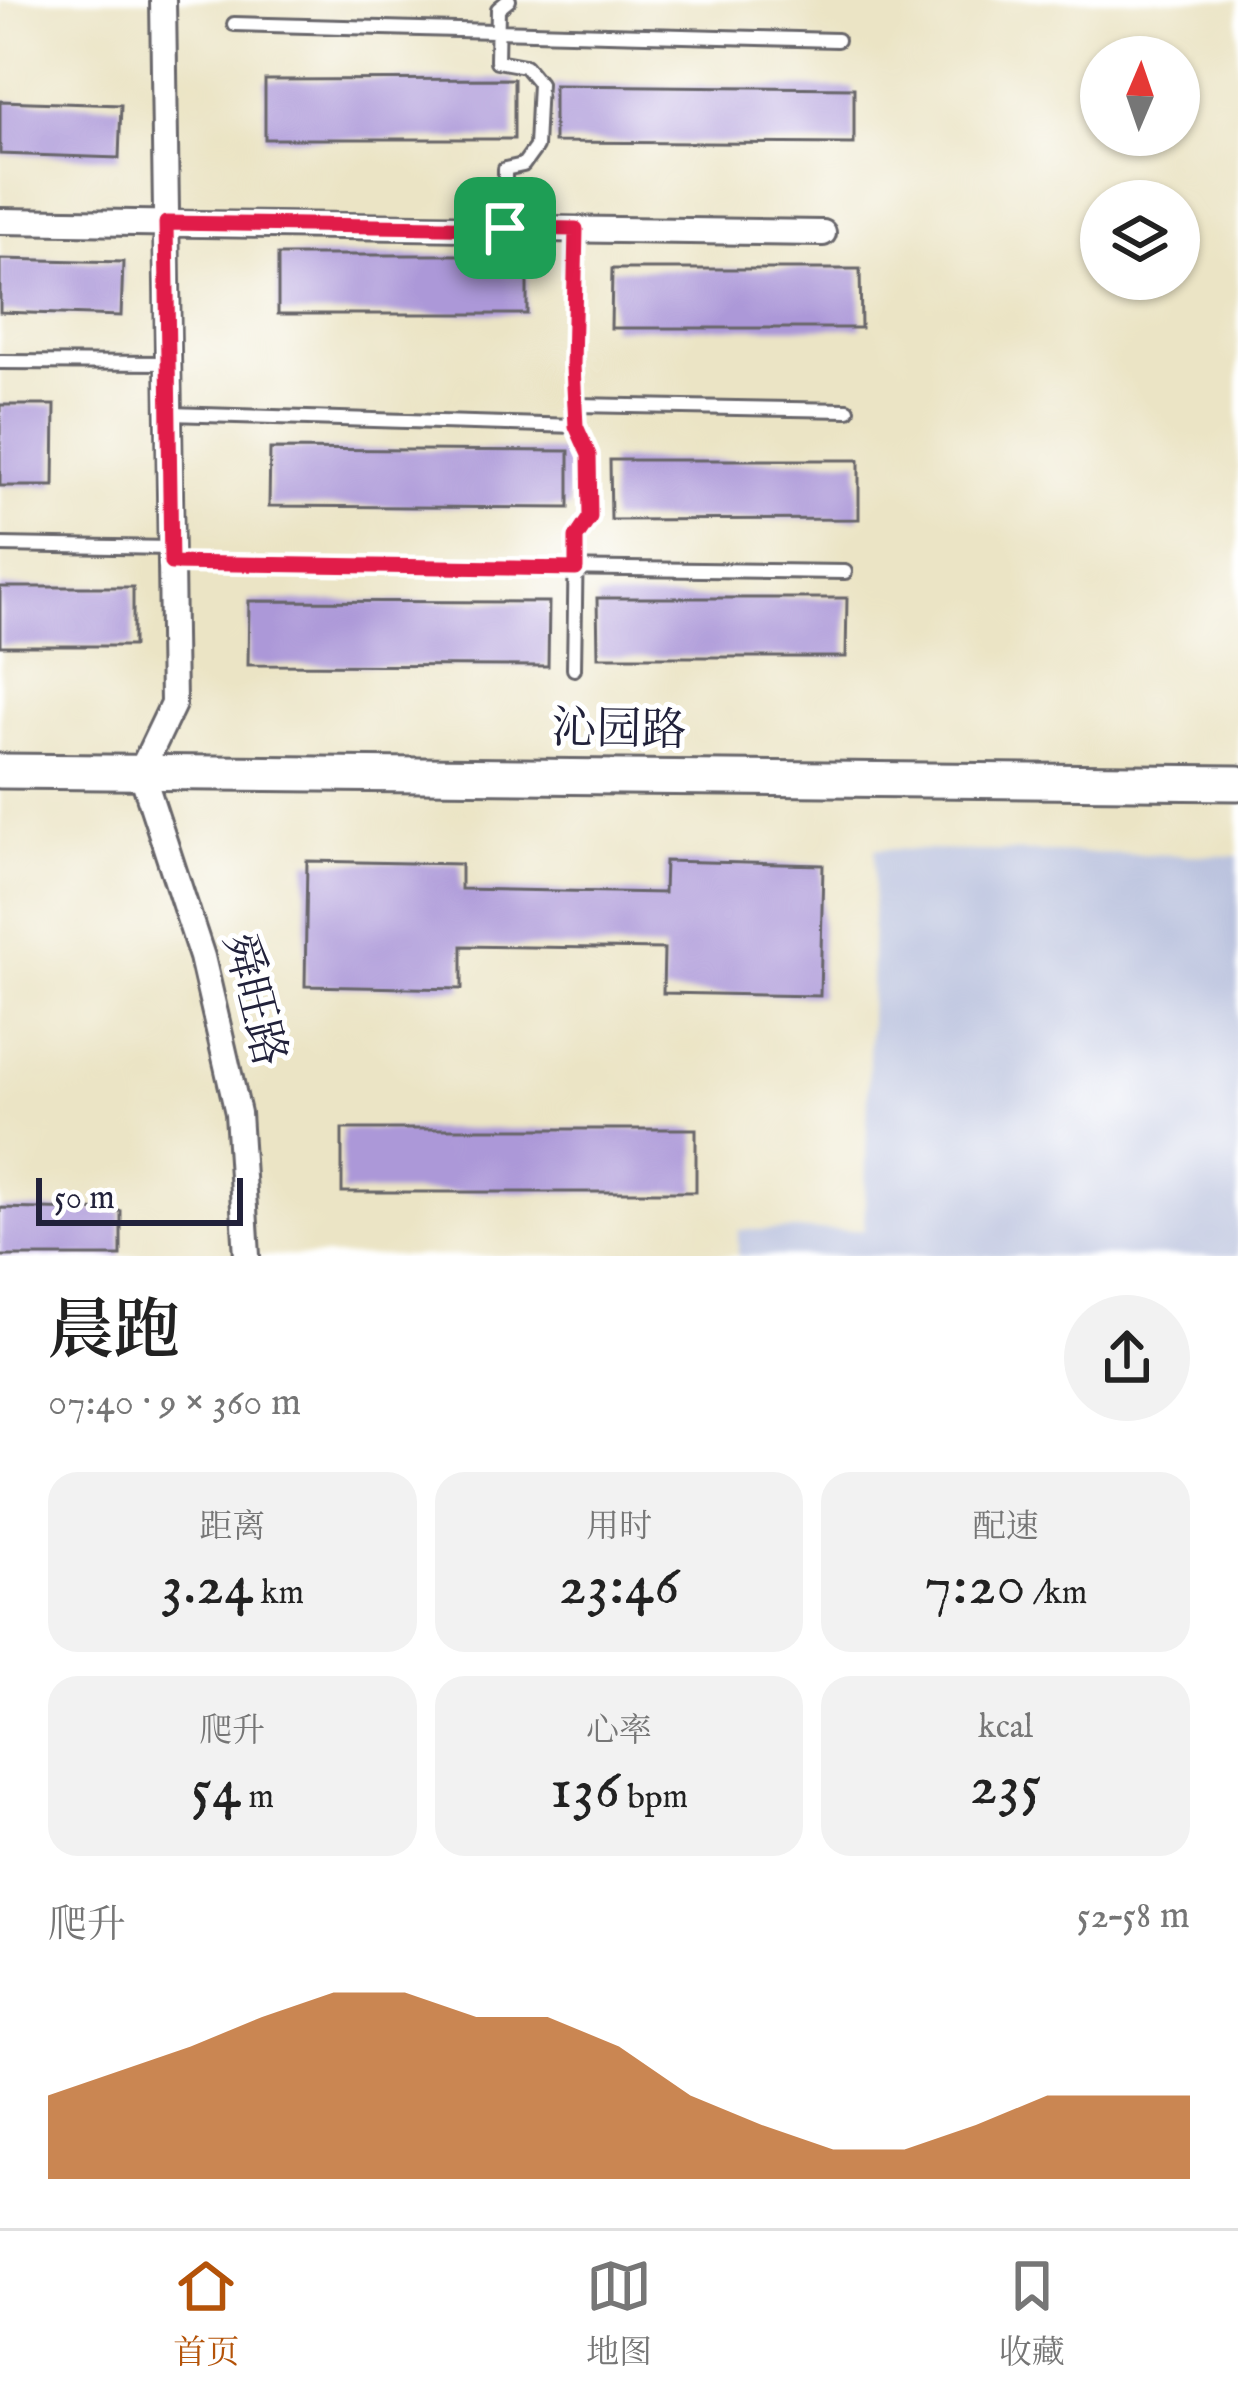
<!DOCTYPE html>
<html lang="zh">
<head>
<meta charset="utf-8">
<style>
  :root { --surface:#fff; --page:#f2f2f2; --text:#222; --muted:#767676; --line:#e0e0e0; --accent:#b45309 }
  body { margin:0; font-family:"IM FELL English","Noto Serif SC",serif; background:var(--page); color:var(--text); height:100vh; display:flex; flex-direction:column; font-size:45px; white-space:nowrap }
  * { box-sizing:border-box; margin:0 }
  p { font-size:39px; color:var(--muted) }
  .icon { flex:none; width:66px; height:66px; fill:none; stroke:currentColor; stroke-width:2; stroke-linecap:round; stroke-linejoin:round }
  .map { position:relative; height:1256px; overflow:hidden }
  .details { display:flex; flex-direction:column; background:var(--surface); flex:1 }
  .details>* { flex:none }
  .needle { width:78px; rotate:2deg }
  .tools { position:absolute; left:1080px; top:36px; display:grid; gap:24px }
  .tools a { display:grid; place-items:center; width:120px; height:120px; border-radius:50%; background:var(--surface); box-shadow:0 3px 9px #0004; font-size:60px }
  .scale { position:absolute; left:36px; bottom:30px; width:207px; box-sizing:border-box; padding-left:12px; border:6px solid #22223b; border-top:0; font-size:33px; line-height:42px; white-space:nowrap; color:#22223b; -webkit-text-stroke:9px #fff; paint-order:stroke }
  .pin { position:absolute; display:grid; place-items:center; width:102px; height:102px; color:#fff; margin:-51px; border-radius:24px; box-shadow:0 6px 18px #0006 }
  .round { display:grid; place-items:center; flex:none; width:126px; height:126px; border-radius:63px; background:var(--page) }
  .head { display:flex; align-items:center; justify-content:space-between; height:204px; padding:0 48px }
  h1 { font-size:66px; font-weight:600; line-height:90px }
  .figures { display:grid; grid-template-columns:repeat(3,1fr); gap:18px; height:204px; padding:12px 48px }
  .figures div { display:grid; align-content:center; border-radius:30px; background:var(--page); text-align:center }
  .figures b { font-size:60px; font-weight:600 }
  .figures small { font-size:33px; font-weight:400 }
  .figures p { font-size:33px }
  .chart { height:336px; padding:24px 48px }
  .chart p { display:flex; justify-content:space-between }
  .chart svg { width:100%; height:216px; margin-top:12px; fill:var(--accent); opacity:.7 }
  .menu { display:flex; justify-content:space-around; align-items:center; height:168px; border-top:3px solid var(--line); background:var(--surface); font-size:33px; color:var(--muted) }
  .menu a { display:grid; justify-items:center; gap:6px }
  .menu .current { color:var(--accent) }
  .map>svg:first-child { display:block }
  .industrial { fill:#bbc3de }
  .building { fill:#ac98d8 }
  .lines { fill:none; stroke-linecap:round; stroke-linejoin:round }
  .service-casing { stroke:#68666b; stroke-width:18 }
  .minor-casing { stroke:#68666b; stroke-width:30 }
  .tertiary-casing { stroke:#68666b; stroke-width:39 }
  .service { stroke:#fff; stroke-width:12 }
  .minor { stroke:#fff; stroke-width:24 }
  .tertiary { stroke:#fff; stroke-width:33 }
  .route-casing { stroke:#fff; stroke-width:24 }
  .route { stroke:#e11d48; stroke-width:15 }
  .labels { text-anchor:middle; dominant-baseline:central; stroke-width:10; stroke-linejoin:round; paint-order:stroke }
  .street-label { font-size:45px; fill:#22223b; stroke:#fff }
</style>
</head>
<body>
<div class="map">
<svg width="1238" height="1256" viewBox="0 0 1238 1256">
  <rect width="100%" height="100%" fill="#fff"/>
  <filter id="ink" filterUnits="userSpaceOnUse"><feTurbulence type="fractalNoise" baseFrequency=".00833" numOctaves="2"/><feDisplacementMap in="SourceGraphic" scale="24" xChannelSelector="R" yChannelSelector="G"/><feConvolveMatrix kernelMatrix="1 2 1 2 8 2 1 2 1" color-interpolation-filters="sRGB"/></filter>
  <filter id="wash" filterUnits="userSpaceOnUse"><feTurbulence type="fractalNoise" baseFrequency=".004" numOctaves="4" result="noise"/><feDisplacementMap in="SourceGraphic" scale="48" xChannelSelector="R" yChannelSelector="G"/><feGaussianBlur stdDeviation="2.7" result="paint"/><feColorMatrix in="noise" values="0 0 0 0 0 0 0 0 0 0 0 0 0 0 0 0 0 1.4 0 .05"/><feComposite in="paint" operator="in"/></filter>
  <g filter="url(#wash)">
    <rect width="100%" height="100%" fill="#ebe4c5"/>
    <path class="industrial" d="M875,849L1238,856V1256H738V1230H864Z"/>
    <g id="blocks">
      <path class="building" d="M514,79V139H265V80Z
        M554,85L854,88V144L554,142Z
        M0,101L121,105L119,158L0,154Z
        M278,255H527V314H278Z
        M0,259L123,262L121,316L0,312Z
        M612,269H860L861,328H611Z
        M0,405H55L54,486H0Z
        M270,449L569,451V508L269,506Z
        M610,460H859V519L611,520Z
        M0,587H133V646H0Z
        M597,598H847L846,657H598Z
        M249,601L549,602L548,666L248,665Z
        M307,861L461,864V889L664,893L665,861L823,865L820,996L663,993L664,949L462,946V989L305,986Z
        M342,1129H696V1192H342Z
        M0,1208L121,1211V1256H0Z"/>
    </g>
  </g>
  <g filter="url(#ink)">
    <use href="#blocks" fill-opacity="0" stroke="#68666b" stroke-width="3"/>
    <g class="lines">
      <defs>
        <path id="service" d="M234,24L837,40
          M505,228V169L523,165L536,147L539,83L525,66L497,61L498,9L509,0
          M0,362L168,363
          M576,405L848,410
          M170,414L576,426
          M0,545L171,548
          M171,563L845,572
          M574,669L576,538L590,517L589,455L576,426L573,366L576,230"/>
        <path id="minor" d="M163,0L173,704L141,771L202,957L238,1113L247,1256
          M0,221L823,233"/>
        <path id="tertiary" d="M0,771L1238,783"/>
      </defs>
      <use href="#service" class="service-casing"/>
      <use href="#minor" class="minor-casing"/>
      <use href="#tertiary" class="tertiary-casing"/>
      <use href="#service" class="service"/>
      <use href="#minor" class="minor"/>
      <use href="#tertiary" class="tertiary"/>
    </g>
  </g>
  <g class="lines" filter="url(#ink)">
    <defs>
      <path id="route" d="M166,223L576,229L573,366L576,426L589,455L590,517L576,538V569L171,563Z"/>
    </defs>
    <use href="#route" class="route-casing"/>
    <use href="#route" class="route"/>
  </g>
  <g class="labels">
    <g class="street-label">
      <text transform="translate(619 731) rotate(1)">沁园路</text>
      <text transform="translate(253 1000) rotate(76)">舜旺路</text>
    </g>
  </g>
</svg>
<div class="tools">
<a><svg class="needle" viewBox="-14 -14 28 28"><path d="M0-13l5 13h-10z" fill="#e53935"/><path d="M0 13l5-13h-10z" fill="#767676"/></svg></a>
<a><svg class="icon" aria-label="layers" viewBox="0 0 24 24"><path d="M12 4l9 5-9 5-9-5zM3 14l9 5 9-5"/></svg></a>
</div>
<div class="scale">50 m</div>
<div class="pin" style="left:505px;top:228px;background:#1e9e55"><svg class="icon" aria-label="arrive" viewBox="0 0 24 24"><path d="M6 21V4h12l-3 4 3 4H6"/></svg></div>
</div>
<section class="details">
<div class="head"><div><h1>晨跑</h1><p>07:40 · 9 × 360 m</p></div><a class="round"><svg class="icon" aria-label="share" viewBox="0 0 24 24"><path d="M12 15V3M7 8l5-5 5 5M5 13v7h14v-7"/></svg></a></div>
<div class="figures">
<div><p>距离</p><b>3.24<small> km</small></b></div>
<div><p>用时</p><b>23:46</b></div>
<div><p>配速</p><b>7:20<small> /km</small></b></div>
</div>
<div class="figures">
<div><p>爬升</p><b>54<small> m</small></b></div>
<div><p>心率</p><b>136<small> bpm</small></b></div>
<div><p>kcal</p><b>235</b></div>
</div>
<div class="chart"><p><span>爬升</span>52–58 m</p>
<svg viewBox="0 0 160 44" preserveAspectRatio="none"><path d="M0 44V27L10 22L20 17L30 11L40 6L50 6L60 11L70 11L80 17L90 27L100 33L110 38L120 38L130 33L140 27L150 27L160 27V44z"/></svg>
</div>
</section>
<nav class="menu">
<a class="current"><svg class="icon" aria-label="home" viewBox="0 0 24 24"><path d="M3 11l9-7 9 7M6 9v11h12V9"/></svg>首页</a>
<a><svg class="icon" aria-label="map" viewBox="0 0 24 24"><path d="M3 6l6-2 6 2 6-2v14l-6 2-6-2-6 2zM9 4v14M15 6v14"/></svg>地图</a>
<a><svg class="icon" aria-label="saved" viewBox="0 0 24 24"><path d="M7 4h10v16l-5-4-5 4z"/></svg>收藏</a>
</nav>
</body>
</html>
